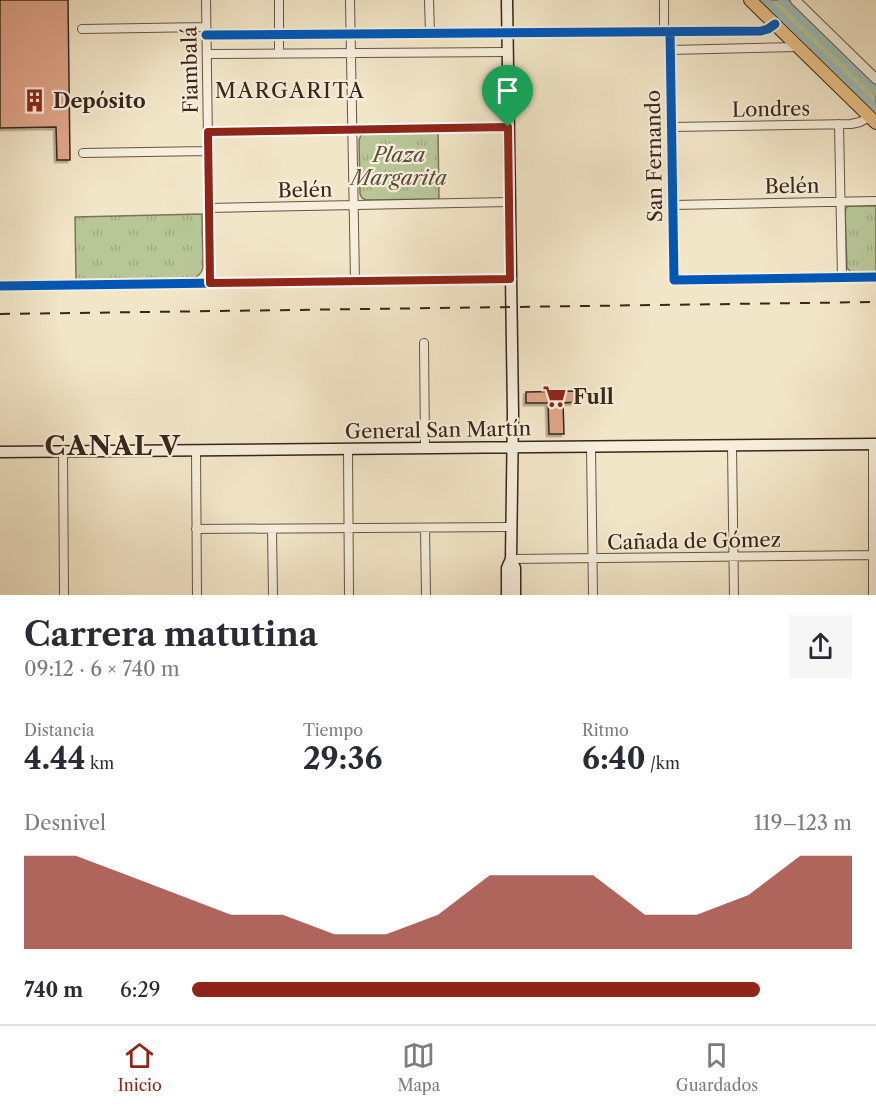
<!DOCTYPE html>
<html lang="es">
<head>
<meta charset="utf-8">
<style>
  :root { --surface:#fff; --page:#f7f7f7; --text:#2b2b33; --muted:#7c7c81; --line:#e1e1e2; --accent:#8f2418 }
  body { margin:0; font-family:"Libre Caslon Text",serif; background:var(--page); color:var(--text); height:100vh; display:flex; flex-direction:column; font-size:22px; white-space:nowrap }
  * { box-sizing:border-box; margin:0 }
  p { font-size:20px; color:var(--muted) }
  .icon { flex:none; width:33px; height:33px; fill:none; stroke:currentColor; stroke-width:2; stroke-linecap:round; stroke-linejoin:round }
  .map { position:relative; height:595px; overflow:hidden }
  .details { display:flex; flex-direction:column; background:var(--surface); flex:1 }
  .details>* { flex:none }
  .pin { position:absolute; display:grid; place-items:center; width:51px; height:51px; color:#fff; margin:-62px -26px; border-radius:50% 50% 50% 0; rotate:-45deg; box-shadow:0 0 6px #0007 }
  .pin .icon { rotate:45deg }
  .round { display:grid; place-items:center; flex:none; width:63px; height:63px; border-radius:0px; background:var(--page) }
  .headline { display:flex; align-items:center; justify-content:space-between; height:102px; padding:0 24px }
  h1 { font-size:33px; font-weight:800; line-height:45px }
  .figures { display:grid; grid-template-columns:repeat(3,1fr); gap:9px; height:102px; padding:6px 24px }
  .figures div { display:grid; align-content:center }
  .figures b { font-size:30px; font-weight:800 }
  .figures small { font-size:16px; font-weight:400 }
  .figures p { font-size:16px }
  .chart { height:168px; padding:12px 24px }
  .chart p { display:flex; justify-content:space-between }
  .chart svg { width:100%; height:108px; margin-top:6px; fill:var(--accent); opacity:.7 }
  ul { padding:0 24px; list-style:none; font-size:20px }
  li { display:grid; grid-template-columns:96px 72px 1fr; align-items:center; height:45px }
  li i { height:15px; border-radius:8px; background:var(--accent) }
  .tab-bar { display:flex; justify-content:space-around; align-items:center; height:84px; border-top:2px solid var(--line); background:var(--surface); font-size:16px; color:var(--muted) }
  .tab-bar a { display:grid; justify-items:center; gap:3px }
  .tab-bar .on { color:var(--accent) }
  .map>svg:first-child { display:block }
  .grass { fill:url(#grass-dots); stroke:#787659; stroke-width:1.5 }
  .park { fill:url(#park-tufts); stroke:#787659; stroke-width:1.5 }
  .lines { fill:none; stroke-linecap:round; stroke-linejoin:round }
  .canal { stroke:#9cbeba; stroke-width:8 }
  .building { fill:#e1a68b; stroke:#39251a; stroke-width:1.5; filter:url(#shadow) }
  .minor-casing { stroke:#675546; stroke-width:10 }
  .tertiary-casing { stroke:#675546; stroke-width:11 }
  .secondary-casing { stroke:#39251a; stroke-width:13 }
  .primary-casing { stroke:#39251a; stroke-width:14 }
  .minor { stroke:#f7efdb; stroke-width:8 }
  .tertiary { stroke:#f7efdb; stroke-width:9 }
  .secondary { stroke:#f7efdb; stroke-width:10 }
  .primary { stroke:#e9c384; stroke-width:12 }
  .rail { stroke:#39251a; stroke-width:2; stroke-dasharray:10 10; stroke-linecap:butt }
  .cycleway-casing { stroke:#f7efdb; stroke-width:13 }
  .cycleway { stroke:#0057b8; stroke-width:9 }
  .route-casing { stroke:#fff; stroke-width:12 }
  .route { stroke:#8f2418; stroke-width:8 }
  .labels { text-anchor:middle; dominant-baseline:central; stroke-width:4.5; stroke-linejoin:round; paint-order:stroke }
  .street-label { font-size:20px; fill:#39251a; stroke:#f7efdb }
  .poi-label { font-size:20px; font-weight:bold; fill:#39251a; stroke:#f7efdb; text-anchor:start }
  .park-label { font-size:20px; font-style:italic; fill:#594d3a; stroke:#f7efdb }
  .neighbourhood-label { font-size:21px; letter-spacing:1.5px; fill:#39251a; stroke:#f7efdb }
  .district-label { font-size:26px; font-weight:bold; letter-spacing:1.5px; fill:#39251a; stroke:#f7efdb }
</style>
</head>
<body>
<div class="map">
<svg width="876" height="595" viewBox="0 0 876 595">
  <defs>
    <pattern id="grass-dots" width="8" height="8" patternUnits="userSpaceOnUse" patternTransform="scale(1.5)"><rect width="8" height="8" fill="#b8c698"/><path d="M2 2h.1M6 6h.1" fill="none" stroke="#9faa82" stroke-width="1.8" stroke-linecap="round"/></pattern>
    <pattern id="park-tufts" width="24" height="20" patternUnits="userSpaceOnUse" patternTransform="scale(1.5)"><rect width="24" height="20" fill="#b8c698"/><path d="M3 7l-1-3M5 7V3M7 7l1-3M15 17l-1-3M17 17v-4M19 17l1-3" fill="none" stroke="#9faa82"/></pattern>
    <filter id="shadow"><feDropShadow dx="-2.5" dy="2.5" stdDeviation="0" flood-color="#0004"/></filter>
  </defs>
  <rect width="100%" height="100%" fill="#f2e6c8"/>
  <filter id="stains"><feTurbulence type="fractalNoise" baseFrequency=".00333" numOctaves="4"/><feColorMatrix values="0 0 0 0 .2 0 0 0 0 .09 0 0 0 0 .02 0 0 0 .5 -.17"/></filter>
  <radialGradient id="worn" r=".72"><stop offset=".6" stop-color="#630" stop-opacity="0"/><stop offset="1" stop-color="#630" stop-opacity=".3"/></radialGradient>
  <path class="grass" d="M755,0H788L876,86V118Z"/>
  <path class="park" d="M438,132L439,199L366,200L362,198L360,194L359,140L361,135L366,133Z
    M849,206H876V272H851L847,268L845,212L846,208Z
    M202,214L203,267C202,274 198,277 191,279L76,280L75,217Z"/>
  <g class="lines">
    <path class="canal" d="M764,0L876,109
      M782,0L876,91"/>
  </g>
  <path class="building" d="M0,0H68L70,160H57L56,127L0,128Z
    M577,391V402L563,403L564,434H549L548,403H526V392Z"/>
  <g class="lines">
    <defs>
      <path id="minor" d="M206,0L210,283
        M279,0V54
        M350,0L355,281
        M429,0L430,34
        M664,0V32
        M82,29L206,27
        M670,32L674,280L876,277
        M206,35L761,31L768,29L775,24
        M670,50L798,47
        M207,54L507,52
        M839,124L842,278
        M672,127L851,124L860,122L870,117
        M208,132L508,127
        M83,153L208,151
        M673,205L876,201
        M209,208L509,202
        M0,286L510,279
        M424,343L425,448
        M873,444V595
        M732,446L734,595
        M591,447L593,595
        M348,449L349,595
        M196,450L197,595
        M63,452L64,595
        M425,528L426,595
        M196,529L512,527
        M272,529L273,595
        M511,559L876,555"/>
      <path id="tertiary" d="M795,0L876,79"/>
      <path id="secondary" d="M507,0L513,414L511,559L515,568V595
        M0,452L876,444
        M507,595V568L511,559"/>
      <path id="primary" d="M750,0L876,123"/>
    </defs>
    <use href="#minor" class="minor-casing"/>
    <use href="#tertiary" class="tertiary-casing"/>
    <use href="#secondary" class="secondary-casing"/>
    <use href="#primary" class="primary-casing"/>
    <use href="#minor" class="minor"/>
    <use href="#tertiary" class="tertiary"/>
    <use href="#secondary" class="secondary"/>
    <use href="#primary" class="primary"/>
    <path class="rail" d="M0,314L876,302"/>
    <defs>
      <path id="cycleway" d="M670,32L674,280L876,277
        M206,35L761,31L768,29L775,24
        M0,286L510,279"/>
    </defs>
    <use href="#cycleway" class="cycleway-casing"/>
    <use href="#cycleway" class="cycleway"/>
  </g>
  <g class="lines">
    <defs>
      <path id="route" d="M508,127L510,279L210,283L208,132Z"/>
    </defs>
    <use href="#route" class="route-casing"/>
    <use href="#route" class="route"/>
  </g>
  <defs>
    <symbol id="building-bare" viewBox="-9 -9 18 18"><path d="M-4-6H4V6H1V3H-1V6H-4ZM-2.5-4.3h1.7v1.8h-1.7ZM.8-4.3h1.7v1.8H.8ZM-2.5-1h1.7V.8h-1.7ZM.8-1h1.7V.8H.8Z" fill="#8f2418" stroke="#f7efdb" stroke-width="2.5" paint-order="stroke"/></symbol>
    <symbol id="supermarket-bare" viewBox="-9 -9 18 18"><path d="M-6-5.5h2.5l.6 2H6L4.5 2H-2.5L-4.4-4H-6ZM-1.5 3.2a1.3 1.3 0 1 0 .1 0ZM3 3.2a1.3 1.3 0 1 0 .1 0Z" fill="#8f2418" stroke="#f7efdb" stroke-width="2.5" paint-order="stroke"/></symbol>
  </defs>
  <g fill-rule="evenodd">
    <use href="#building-bare" x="18" y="84" width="33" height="33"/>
    <use href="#supermarket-bare" x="538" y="380" width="33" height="33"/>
  </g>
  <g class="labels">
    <g class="street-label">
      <text transform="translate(190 70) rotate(-91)">Fiambalá</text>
      <text transform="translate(771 109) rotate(-1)">Londres</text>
      <text transform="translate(654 156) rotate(-91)">San Fernando</text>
      <text transform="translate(792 186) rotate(-1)">Belén</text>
      <text transform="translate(305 190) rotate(-1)">Belén</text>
      <text transform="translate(438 430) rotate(-1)">General San Martín</text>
      <text transform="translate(694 541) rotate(-1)">Cañada de Gómez</text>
    </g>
    <g class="poi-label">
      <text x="53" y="101">Depósito</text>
      <text x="573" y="397">Full</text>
    </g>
    <g class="park-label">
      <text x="399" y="155">Plaza<tspan x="399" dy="23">Margarita</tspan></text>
    </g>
    <g class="neighbourhood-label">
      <text x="290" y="90">MARGARITA</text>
    </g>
    <g class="district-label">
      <text x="113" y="446">CANAL V</text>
    </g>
  </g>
  <rect width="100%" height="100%" filter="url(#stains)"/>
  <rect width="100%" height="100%" fill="url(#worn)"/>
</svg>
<div class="pin" style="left:508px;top:127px;background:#1e9e55"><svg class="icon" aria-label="arrive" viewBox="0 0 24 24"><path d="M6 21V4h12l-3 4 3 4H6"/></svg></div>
</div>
<section class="details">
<div class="headline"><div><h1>Carrera matutina</h1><p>09:12 · 6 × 740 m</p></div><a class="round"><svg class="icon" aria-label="share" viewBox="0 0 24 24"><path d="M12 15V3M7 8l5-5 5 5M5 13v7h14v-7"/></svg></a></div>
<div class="figures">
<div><p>Distancia</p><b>4.44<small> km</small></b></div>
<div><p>Tiempo</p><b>29:36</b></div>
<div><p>Ritmo</p><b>6:40<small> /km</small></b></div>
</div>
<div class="chart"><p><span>Desnivel</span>119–123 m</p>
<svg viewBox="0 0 160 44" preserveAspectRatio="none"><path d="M0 44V6L10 6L20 14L30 22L40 30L50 30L60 38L70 38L80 30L90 14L100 14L110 14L120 30L130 30L140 22L150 6L160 6V44z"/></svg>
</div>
<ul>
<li><b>740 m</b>6:29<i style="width:86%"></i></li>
</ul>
</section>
<nav class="tab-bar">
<a class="on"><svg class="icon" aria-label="home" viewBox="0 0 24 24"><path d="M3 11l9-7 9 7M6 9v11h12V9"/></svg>Inicio</a>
<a><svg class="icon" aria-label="map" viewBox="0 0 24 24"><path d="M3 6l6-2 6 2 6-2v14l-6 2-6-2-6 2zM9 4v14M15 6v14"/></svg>Mapa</a>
<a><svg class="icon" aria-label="saved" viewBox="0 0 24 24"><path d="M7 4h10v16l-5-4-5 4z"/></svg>Guardados</a>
</nav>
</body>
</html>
